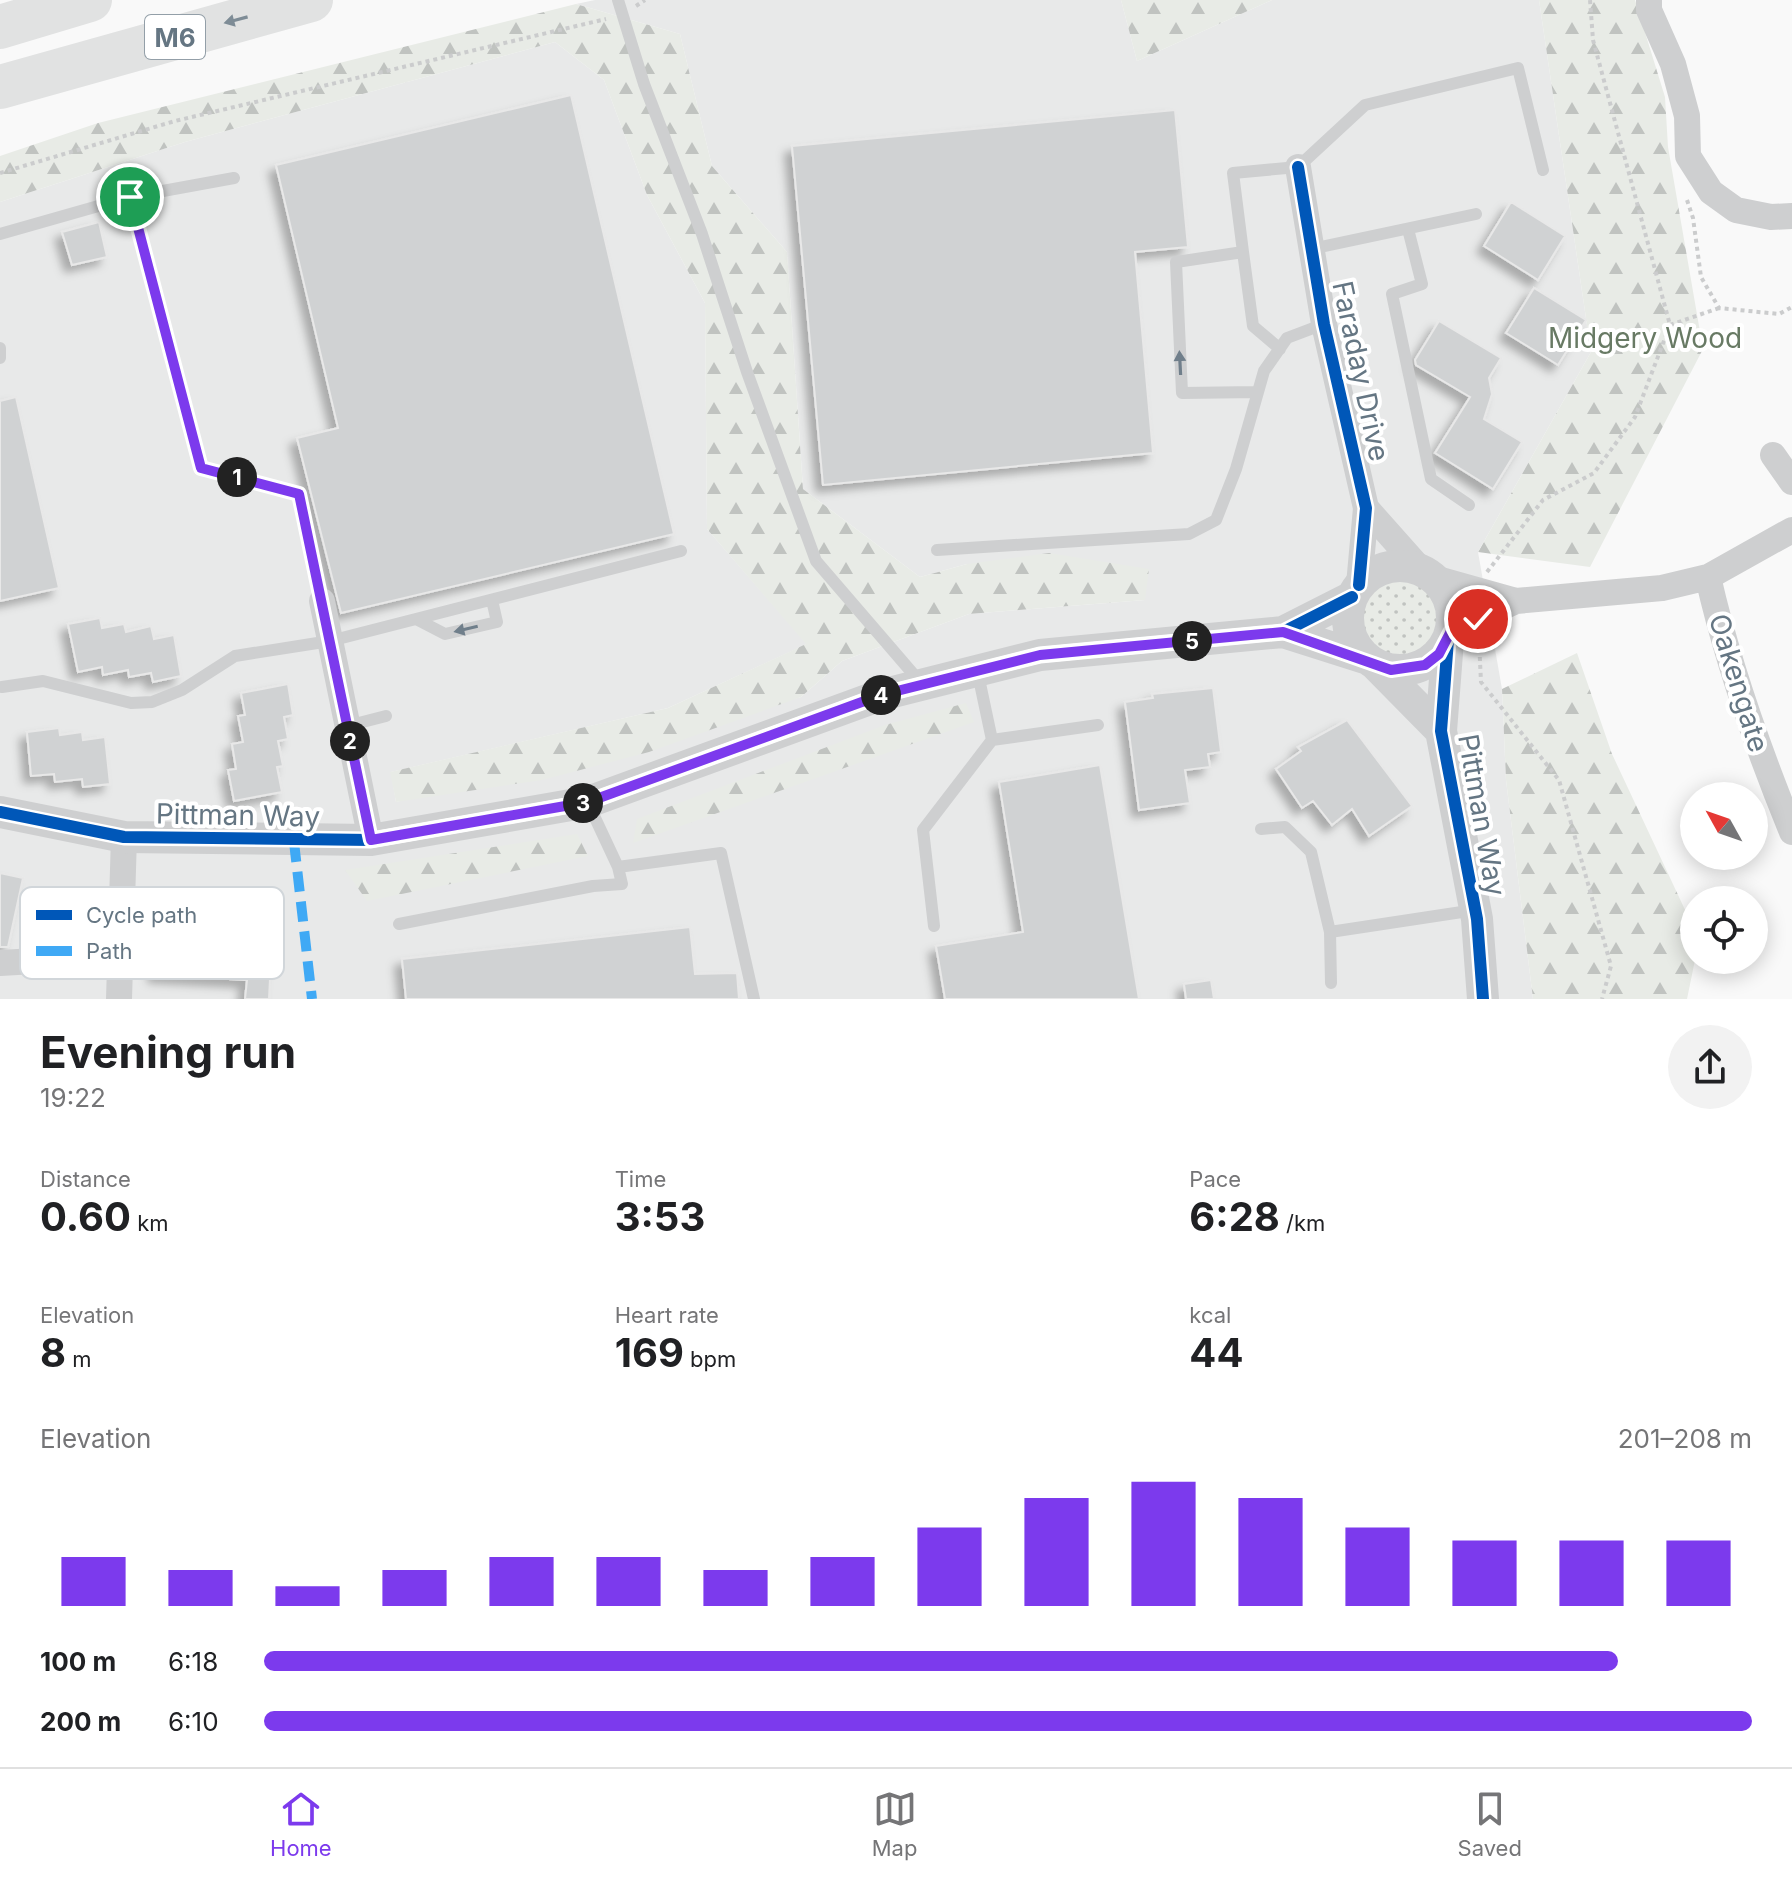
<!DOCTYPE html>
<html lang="en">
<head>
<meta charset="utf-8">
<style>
  :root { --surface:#fff; --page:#f2f2f2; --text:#202124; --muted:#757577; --line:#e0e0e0; --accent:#7c3aed }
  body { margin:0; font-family:Inter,sans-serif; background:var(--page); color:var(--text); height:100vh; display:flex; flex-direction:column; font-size:30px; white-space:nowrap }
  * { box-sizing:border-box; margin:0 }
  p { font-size:26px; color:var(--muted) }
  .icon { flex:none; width:44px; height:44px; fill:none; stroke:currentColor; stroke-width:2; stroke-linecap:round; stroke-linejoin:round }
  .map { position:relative; height:999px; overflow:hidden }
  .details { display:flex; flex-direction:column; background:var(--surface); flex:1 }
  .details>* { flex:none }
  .needle { width:52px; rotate:310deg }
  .fabs { position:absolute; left:1680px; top:782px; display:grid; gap:16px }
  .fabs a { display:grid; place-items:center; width:88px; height:88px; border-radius:50%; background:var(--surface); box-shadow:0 4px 20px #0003; font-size:40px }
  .pin { position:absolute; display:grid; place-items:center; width:68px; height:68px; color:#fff; margin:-34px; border:4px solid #fff; border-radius:50%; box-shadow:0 2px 8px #0007 }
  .km { position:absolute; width:40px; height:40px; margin:-20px; border-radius:50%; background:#222; color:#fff; font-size:22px; line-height:40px; text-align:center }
  .round { display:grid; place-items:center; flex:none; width:84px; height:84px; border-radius:42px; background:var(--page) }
  .headline { display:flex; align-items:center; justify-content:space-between; height:136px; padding:0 40px }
  h1 { font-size:44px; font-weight:700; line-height:60px }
  .metrics { display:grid; grid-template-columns:repeat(3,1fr); gap:12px; height:136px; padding:8px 40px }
  .metrics div { display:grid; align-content:center }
  .metrics b { font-size:40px; font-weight:700 }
  .metrics small { font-size:22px; font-weight:400 }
  .metrics p { font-size:22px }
  .chart { height:224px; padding:16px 40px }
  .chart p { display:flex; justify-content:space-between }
  .chart svg { width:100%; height:144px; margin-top:8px; stroke:var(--accent); stroke-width:6 }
  ul { padding:0 40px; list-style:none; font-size:26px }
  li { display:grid; grid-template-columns:128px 96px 1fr; align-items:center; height:60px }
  li i { height:20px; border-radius:10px; background:var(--accent) }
  .menu { display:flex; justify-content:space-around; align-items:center; height:112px; border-top:2px solid var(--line); background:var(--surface); font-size:22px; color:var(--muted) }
  .menu a { display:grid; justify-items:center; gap:4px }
  .menu .on { color:var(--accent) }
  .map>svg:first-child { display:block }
  .built { fill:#e8e9e9 }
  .grass { fill:url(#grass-dots) }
  .forest { fill:url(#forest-firs) }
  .building { fill:#d0d2d3; stroke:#e8e8e8; stroke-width:2; filter:url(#shadow) }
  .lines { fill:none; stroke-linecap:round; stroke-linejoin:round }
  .path { stroke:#cbcccd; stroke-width:4; stroke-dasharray:4 4; stroke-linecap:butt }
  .service { stroke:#cecfd0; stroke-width:12 }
  .minor { stroke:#cecfd0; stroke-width:26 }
  .tertiary { stroke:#cecfd0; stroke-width:32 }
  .motorway { stroke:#e1e2e2; stroke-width:44 }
  .quiet { stroke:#3fa9f5; stroke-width:10; stroke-dasharray:20 10; stroke-linecap:butt }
  .cycleway-casing { stroke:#fff; stroke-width:17 }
  .cycleway { stroke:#0057b8; stroke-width:12 }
  .oneway { fill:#7e8c96 }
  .oneway2 { fill:#707f8b }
  .route-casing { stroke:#fff; stroke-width:16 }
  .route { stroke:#7c3aed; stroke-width:10 }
  .labels { text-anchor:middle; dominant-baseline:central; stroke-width:8; stroke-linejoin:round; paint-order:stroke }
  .shield { fill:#fff; stroke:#939fa8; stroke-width:2 }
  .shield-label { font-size:26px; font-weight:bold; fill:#657683 }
  .park-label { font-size:28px; fill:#687a64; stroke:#fff }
  .street-label { font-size:28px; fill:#657683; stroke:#fff }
  .key { fill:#fff; stroke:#d1d6da; stroke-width:2 }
  .key-label { font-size:22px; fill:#657683 }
</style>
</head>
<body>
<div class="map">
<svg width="1792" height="999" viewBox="0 0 1792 999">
  <defs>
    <pattern id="grass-dots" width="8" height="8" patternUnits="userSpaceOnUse" patternTransform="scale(2)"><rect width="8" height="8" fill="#e8ebe6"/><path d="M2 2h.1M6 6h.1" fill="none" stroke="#c0c3c0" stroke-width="1.8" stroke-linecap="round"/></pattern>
    <pattern id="forest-firs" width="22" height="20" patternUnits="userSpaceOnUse" patternTransform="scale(2)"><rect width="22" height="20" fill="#e8ebe6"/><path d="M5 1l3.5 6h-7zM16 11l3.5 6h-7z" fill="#c0c3c0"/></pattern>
    <filter id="shadow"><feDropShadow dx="-7" dy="7" stdDeviation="4" flood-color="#0004"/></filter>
  </defs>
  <rect width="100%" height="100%" fill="#f9f9f9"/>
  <path class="built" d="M595,0H1121L1137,61L1272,0H1539L1591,352L1478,552L1502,689L1506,780L1533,999H0V202L185,142L555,42L604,80L647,195L705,303L707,529L807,644L668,708L391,772L396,802L801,697L842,661L969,614L1145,600L967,564L920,577L803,489L787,252L712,166L680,34L576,4Z"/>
  <path class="grass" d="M1362 617a38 38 0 1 1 76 0a38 38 0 1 1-76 0Z"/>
  <path class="forest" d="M1121,0H1272L1137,61Z
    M1539,0H1635L1665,97L1668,147L1703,349L1590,567L1478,552L1591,352Z
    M576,4L680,34L712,166L787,252L803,489L920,577L967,564L1049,553L1149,569L1145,600L969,614L842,661L801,697L649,752L542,780L396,802L390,772L668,708L806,644L707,529L705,303L647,195L604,80L555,42L185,142L0,202V156L98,123Z
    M1577,653L1612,754L1694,929L1695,960L1687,999H1533L1506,780L1502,689Z
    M966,703L974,722L633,843L637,819L885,725Z
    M577,834L588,856L367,901L345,870Z"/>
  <path class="building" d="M571,95L674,534L341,613L297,438L338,428L276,165Z
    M1175,110L1188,247L1135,252L1153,453L823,485L792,146Z
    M1511,202L1565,236L1538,280L1484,246Z
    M99,222L107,257L72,265L62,232Z
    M1534,288L1586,320L1558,365L1506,333Z
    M1439,321L1501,358L1489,378L1492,394L1484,419L1522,442L1493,489L1435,453L1470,397L1416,365L1415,360Z
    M16,397L59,588L0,601V401Z
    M100,618L102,628L124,624L126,632L151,626L154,639L174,635L181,676L153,682L151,673L129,677L128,670L103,675L102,667L78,672L68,624Z
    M288,684L293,715L284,717L288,739L278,741L283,766L277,767L282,792L234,801L228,770L236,769L232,744L243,742L238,716L245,715L241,693Z
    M1213,688L1221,752L1208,754L1210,767L1185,770L1190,803L1139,810L1125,702L1153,698L1152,694Z
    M1347,720L1412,806L1369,836L1352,809L1332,825L1313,801L1302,808L1276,769L1301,751L1298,747Z
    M59,728L60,735L82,732L83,740L105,737L110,784L83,787L82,779L55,782L54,774L31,776L27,732Z
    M1100,765L1139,999H945L936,946L1023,932L999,782Z
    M0,873L23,878L8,947H0Z
    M690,927L695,974L737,973L739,999H406L402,959Z
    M171,934L272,939L269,999H245L247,980L155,975L157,935Z
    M1211,980L1214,999H1186L1184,984Z"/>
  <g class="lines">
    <path class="path" d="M636,6L645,0
      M0,173L175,121L606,19
      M1687,200L1693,218L1701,277L1719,308L1779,314L1792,307
      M1670,325L1719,308
      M1487,572L1543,500L1594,473L1635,417L1670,325L1593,40L1590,0
      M1479,641L1481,682L1559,780L1611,966L1602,999"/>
    <path class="service" d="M618,0L644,84L702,234L747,372L816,561L921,683
      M130,197L234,178
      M1408,229L1422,284L1392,294L1431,479L1469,505
      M0,234L130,197L201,468L299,494L322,601
      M1311,249L1476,214
      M1243,252L1233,173L1298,167L1365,105L1518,68L1543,170
      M0,348V358
      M1258,392L1182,393L1176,262L1243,252L1253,326L1280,349
      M937,550L1189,534L1216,520L1236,469L1264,371L1287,338L1324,324
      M416,619L445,634L497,622L492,600
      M978,674L992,740L1098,725
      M2,687L43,681L131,703L152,702L182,690L235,656L330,641L681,551
      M347,726L386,716
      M1261,829L1285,827L1311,852L1330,932L1475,910
      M618,867L721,853L754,999
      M399,924L593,886L622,884L618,867L589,805
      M934,926L923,830L992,740
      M121,928L166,926L187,899
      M1330,932L1331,983"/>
    <path class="minor" d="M1649,0V10L1673,64L1687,116L1688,156L1711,192L1736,210L1771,217L1792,216
      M1298,167L1324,324L1366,508L1359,585
      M1773,455L1792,482
      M1366,508L1421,570
      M1708,577C1728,665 1758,749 1792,832
      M1434,578L1516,601
      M322,601L371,840
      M1451,631L1516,601L1662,588L1708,577L1792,530
      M0,963L121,956
      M119,999L124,837"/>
    <path class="tertiary" d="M1348 618a52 52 0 1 1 104 0a52 52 0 1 1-104 0Z
      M1283,632L1368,659
      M1448,640L1441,731L1477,919L1483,999
      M1375,664L1441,731
      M0,812L124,837L371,840L588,802L881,695L1040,655L1283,632L1352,597"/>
    <path class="motorway" d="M0,27L90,0
      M0,87L311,0"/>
    <path class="quiet" d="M294,842L312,999"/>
    <defs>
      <path id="cycleway" d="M1298,167L1324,324L1366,508L1359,585
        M1448,640L1441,731L1477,919L1483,999
        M0,812L124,837L371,840L588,802L881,695L1040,655L1283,632L1352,597"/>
    </defs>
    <use href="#cycleway" class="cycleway-casing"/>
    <use href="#cycleway" class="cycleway"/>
  </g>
  <defs><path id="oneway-solid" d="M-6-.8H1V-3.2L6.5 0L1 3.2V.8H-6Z" transform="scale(2)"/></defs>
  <use class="oneway" href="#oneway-solid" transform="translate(236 20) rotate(165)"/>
  <g class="oneway2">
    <use href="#oneway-solid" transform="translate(1180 363) rotate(-93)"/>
    <use href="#oneway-solid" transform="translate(466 629) rotate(167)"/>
  </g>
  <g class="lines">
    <defs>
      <path id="route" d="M130,197L201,468L299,494L371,840L588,802L881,695L1040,655L1283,632L1391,670L1425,665L1439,654L1451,631L1478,619"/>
    </defs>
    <use href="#route" class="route-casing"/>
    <use href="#route" class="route"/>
  </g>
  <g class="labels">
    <rect class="shield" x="145" y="15" width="60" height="44" rx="6"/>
    <g class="shield-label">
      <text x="175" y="37">M6</text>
    </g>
    <g class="park-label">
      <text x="1645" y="338">Midgery Wood</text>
    </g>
    <g class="street-label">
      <text transform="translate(1361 371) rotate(78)">Faraday Drive</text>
      <text transform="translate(1739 683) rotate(73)">Oakengate</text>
      <text transform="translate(238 815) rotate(1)">Pittman Way</text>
      <text transform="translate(1482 815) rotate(80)">Pittman Way</text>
    </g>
  </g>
  <rect x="20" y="887" width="264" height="92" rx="12" class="key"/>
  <rect x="36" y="910" width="36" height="10" fill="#0057b8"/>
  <rect x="36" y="946" width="36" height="10" fill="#3fa9f5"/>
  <g class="key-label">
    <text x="86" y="923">Cycle path</text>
    <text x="86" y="959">Path</text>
  </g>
</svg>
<div class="fabs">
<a><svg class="needle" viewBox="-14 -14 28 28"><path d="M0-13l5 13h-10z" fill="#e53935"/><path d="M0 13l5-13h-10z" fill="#757577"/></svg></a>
<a><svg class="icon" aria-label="locate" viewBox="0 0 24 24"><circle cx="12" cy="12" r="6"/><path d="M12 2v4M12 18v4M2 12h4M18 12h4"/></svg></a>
</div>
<div class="pin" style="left:130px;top:197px;background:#1e9e55"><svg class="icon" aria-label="arrive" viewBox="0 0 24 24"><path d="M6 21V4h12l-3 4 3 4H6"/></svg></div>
<div class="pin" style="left:1478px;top:619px;background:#d93025"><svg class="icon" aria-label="check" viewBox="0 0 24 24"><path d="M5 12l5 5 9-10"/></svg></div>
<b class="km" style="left:237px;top:477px">1</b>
<b class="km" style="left:350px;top:741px">2</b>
<b class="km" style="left:583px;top:803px">3</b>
<b class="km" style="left:881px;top:695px">4</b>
<b class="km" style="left:1192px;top:641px">5</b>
</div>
<section class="details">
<div class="headline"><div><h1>Evening run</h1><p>19:22</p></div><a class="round"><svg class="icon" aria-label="share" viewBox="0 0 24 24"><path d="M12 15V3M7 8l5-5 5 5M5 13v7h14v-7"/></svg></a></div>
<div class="metrics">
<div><p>Distance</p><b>0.60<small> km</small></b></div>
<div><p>Time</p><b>3:53</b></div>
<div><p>Pace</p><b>6:28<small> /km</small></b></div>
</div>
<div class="metrics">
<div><p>Elevation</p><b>8<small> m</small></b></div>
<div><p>Heart rate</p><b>169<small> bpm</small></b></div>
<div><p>kcal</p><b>44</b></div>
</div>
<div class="chart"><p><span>Elevation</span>201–208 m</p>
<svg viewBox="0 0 160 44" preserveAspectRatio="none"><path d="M5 44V29M15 44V33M25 44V38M35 44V33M45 44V29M55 44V29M65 44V33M75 44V29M85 44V20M95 44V11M105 44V6M115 44V11M125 44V20M135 44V24M145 44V24M155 44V24"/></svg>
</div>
<ul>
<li><b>100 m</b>6:18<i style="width:91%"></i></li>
<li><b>200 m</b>6:10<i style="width:100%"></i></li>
</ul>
</section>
<nav class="menu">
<a class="on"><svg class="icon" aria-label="home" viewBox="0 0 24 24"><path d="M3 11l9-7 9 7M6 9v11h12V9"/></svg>Home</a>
<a><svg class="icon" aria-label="map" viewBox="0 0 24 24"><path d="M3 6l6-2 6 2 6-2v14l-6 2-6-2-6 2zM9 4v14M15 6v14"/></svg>Map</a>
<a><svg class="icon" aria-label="saved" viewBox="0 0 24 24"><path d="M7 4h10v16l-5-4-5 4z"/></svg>Saved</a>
</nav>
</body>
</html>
